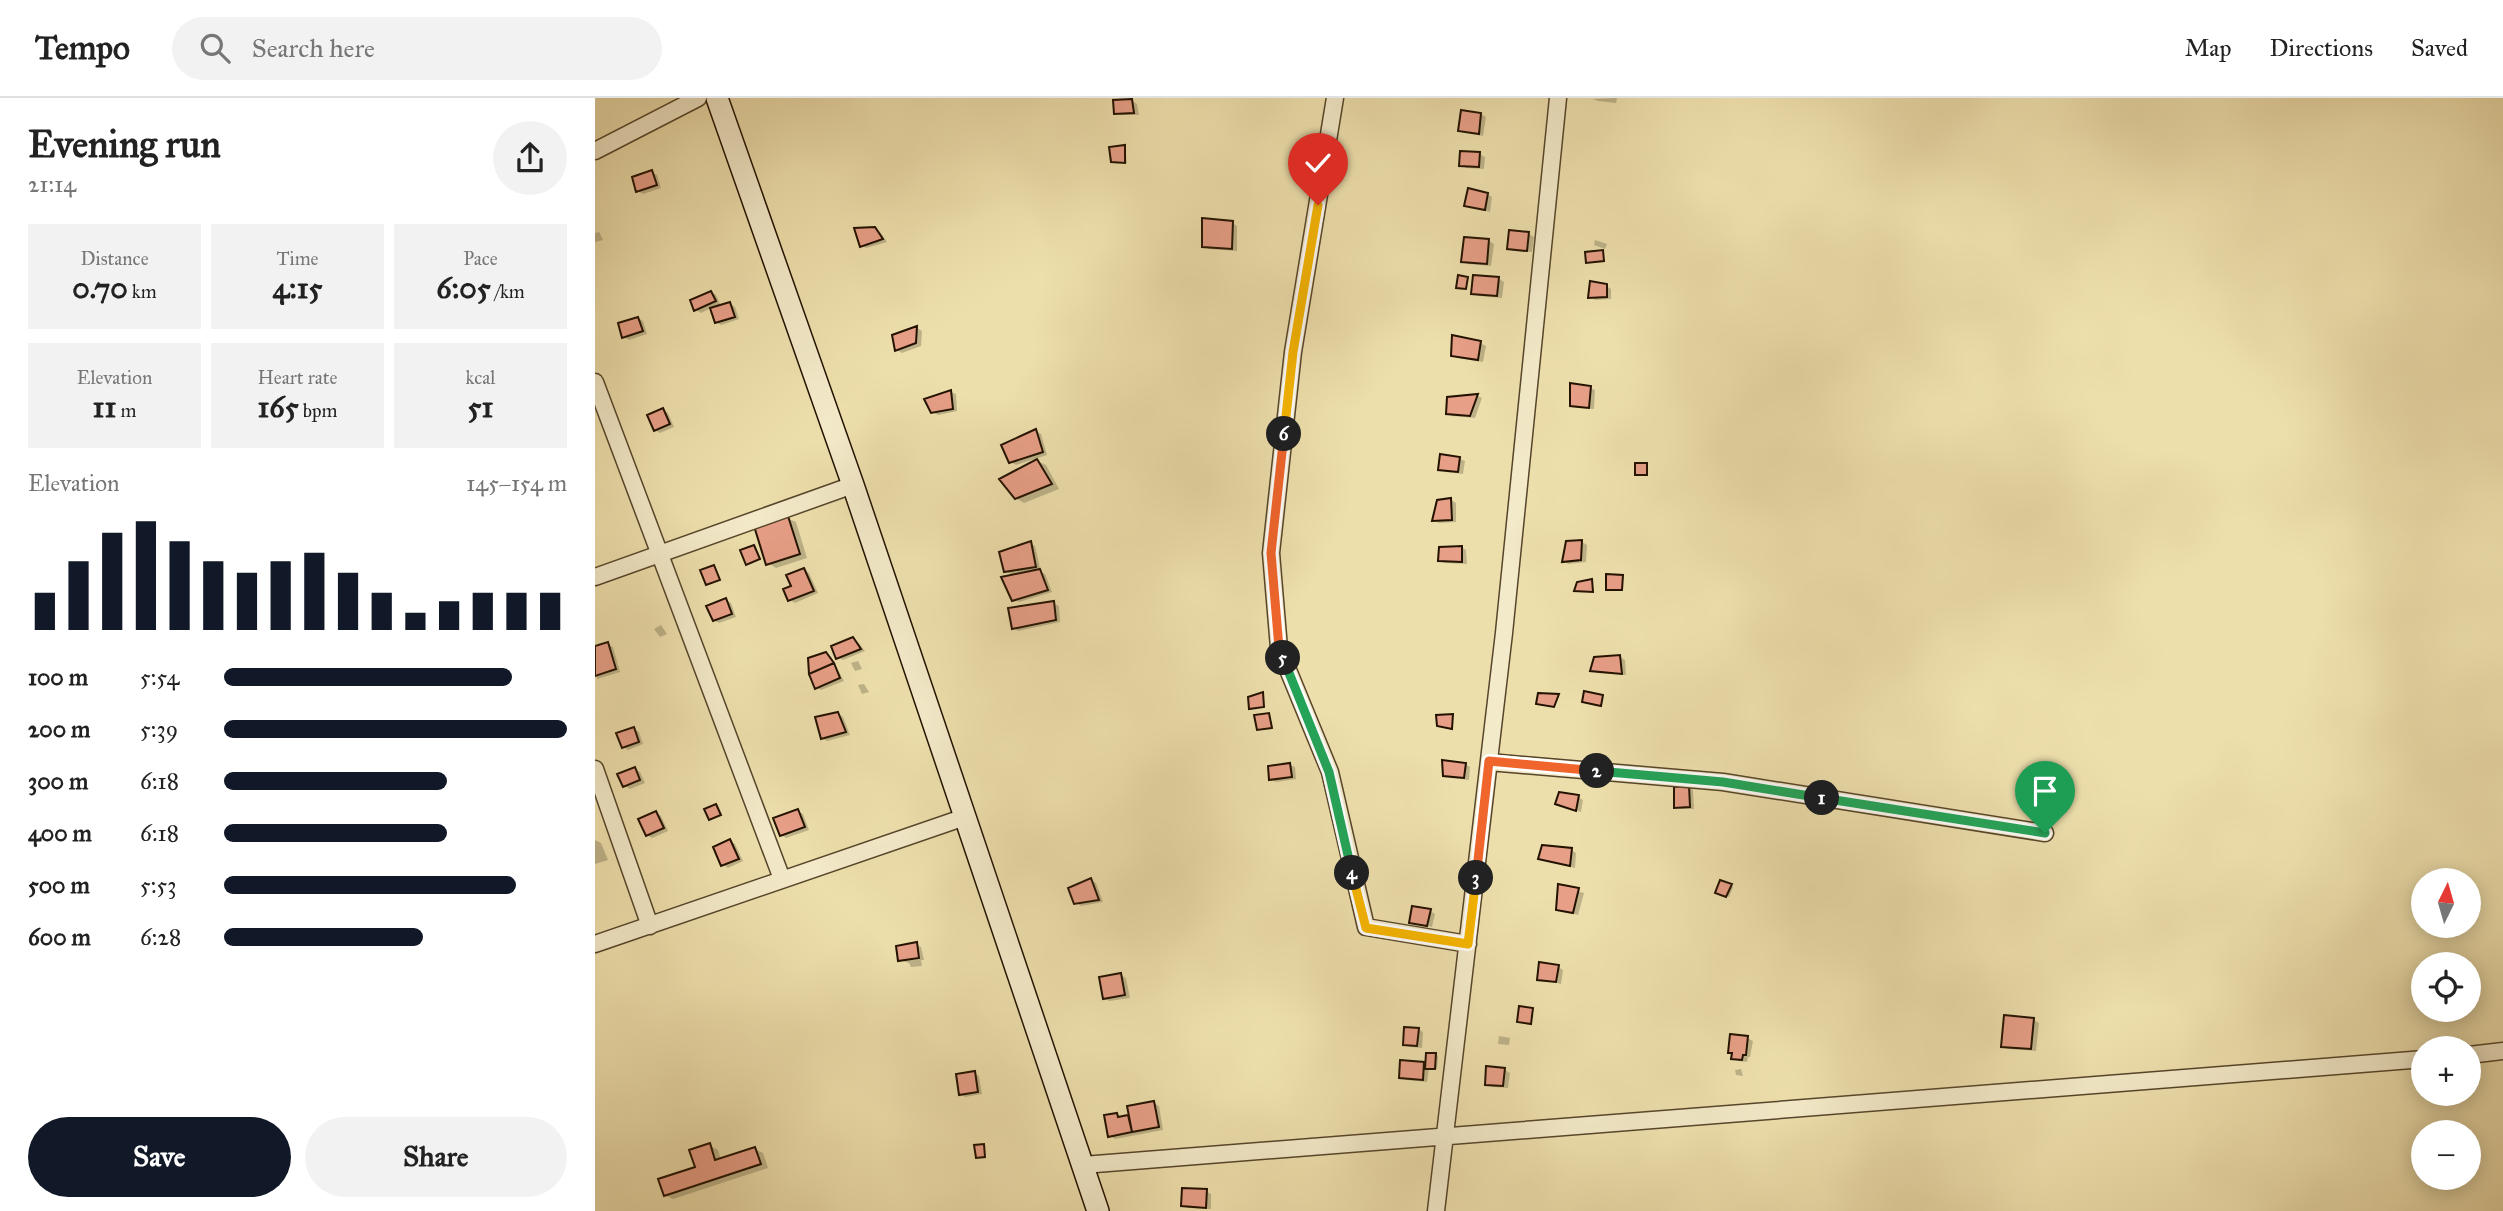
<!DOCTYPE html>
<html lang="en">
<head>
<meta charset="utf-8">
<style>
  :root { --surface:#fff; --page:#f2f2f2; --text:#222; --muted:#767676; --line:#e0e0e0; --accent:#111827 }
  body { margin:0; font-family:"IM FELL Great Primer",serif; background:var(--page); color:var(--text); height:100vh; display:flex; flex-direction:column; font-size:26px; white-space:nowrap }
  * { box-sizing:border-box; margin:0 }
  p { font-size:23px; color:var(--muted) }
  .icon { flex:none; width:38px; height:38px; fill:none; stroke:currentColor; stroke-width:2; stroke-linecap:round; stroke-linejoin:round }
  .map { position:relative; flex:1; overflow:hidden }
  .details { display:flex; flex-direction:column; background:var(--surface); width:595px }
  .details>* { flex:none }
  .needle { width:46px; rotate:5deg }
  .controls { position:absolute; left:1816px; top:770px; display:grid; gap:14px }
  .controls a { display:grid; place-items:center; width:70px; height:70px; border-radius:50%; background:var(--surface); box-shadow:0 4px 18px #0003; font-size:35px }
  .pin { position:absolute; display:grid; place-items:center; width:60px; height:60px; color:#fff; margin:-72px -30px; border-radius:50% 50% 50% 0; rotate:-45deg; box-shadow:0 0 7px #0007 }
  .pin .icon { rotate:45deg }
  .km { position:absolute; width:35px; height:35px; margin:-18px; border-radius:50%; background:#222; color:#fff; font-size:19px; line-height:35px; text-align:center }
  .round { display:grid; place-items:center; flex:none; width:74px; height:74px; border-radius:37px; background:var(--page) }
  .summary { display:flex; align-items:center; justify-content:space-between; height:119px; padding:0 28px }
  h1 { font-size:38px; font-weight:700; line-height:52px }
  .stats { display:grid; grid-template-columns:repeat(3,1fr); gap:10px; height:119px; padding:7px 28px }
  .stats div { display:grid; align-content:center; border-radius:0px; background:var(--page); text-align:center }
  .stats b { font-size:30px; font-weight:700 }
  .stats small { font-size:19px; font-weight:400 }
  .stats p { font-size:19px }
  .chart { height:196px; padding:14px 28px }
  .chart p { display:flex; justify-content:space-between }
  .chart svg { width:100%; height:126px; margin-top:7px; stroke:var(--accent); stroke-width:6 }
  .action { display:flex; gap:14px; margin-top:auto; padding:14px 28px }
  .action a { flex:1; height:80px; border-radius:42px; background:var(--accent); color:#fff; font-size:28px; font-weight:700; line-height:80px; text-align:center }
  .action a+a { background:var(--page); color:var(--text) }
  ul { padding:0 28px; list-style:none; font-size:23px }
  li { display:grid; grid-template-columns:112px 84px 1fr; align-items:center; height:52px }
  li i { height:18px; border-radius:9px; background:var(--accent) }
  header { display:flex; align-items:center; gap:42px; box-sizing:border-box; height:98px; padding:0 35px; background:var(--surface); border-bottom:2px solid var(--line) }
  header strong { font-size:33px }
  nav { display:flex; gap:38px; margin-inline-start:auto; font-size:24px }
  .search { width:490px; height:63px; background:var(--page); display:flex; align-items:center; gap:18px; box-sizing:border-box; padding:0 24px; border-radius:38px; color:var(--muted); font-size:26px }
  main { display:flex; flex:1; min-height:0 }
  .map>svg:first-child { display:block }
  .shadow { fill:#0003 }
  .building { fill:#e79f87; stroke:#231200; stroke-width:2 }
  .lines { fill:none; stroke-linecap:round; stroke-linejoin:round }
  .street-casing { stroke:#56452b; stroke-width:19 }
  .secondary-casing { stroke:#231200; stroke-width:24 }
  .street { stroke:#f3eac9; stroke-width:16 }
  .secondary { stroke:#f3eac9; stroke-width:21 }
  .split-1-casing { stroke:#fff; stroke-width:14 }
  .split-2-casing { stroke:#fff; stroke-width:14 }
  .split-3-casing { stroke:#fff; stroke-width:14 }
  .split-4-casing { stroke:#fff; stroke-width:14 }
  .split-5-casing { stroke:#fff; stroke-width:14 }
  .split-6-casing { stroke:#fff; stroke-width:14 }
  .split-7-casing { stroke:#fff; stroke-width:14 }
  .split-1 { stroke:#22a559; stroke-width:9 }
  .split-2 { stroke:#22a559; stroke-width:9 }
  .split-3 { stroke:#f0652b; stroke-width:9 }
  .split-4 { stroke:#f5b400; stroke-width:9 }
  .split-5 { stroke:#22a559; stroke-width:9 }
  .split-6 { stroke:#f0652b; stroke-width:9 }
  .split-7 { stroke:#f5b400; stroke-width:9 }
</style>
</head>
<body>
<header>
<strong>Tempo</strong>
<div class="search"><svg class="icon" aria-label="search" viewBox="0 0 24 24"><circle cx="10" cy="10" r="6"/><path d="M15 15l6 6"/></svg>Search here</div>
<nav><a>Map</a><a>Directions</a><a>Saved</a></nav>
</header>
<main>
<section class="details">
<div class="summary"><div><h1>Evening run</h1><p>21:14</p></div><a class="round"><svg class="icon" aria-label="share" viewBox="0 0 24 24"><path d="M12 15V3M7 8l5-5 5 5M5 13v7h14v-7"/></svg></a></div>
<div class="stats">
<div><p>Distance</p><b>0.70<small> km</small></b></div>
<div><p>Time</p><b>4:15</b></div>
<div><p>Pace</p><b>6:05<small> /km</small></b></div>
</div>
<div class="stats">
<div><p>Elevation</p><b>11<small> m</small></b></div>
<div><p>Heart rate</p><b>165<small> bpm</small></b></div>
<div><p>kcal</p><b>51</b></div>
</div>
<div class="chart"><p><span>Elevation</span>145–154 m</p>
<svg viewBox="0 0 160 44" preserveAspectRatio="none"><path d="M5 44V31M15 44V20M25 44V10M35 44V6M45 44V13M55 44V20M65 44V24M75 44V20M85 44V17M95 44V24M105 44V31M115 44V38M125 44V34M135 44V31M145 44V31M155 44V31"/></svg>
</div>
<ul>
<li><b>100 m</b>5:54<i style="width:84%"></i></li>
<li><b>200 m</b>5:39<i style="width:100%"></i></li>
<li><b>300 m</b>6:18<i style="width:65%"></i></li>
<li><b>400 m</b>6:18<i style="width:65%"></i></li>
<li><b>500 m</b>5:53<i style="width:85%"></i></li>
<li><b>600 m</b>6:28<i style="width:58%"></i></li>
</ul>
<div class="action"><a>Save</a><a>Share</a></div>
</section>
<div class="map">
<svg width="1908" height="1113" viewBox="0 0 1908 1113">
  <rect width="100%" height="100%" fill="#eddfac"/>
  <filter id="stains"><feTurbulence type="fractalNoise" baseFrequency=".00286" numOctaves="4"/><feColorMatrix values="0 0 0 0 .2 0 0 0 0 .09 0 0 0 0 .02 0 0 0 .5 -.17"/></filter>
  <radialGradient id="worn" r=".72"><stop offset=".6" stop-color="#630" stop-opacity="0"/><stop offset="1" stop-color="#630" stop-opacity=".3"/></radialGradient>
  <path class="shadow" d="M1022,0L1021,5L1003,3L998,1Z
    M537,3L542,6L544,17H525L520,14Z
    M886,16L891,19L888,38L865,32Z
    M530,49L532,65L519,64Z
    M884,56L890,59L889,71L871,70L866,67Z
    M57,74L62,77L66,90L48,96L43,93Z
    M892,96L897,99L895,114L871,107Z
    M637,125L642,128V153L614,151L609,148Z
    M280,130L285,134L292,144L271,150L266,147Z
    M4,134L8,142L0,144V135Z
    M933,136L939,139L937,154L919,153L914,150Z
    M1000,142L1012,146L1010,151L999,147Z
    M894,143L899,146L896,168L873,166L868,163Z
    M904,181L909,184L907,200L883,198L878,195Z
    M1011,188L1016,191V201L1000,202L995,199Z
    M116,194L121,197L126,208L135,206L140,209L144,221L126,227L121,224L116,210L106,215L101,212Z
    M43,220L48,223L52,236L34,242L29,239Z
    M322,230L327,233L326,248L307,255L302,252Z
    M885,245L891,248L888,264L863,260L857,257Z
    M995,290L1000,292L999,311L981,310L976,307Z
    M356,294L361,296L362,313L343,317L338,314Z
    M883,298L887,300L880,320L857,318L852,315L854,301Z
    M68,312L73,315L79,329L65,335L60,332Z
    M441,333L446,336L452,357L421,367L416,364Z
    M865,361L870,363L868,376L850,374L845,371Z
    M442,363L451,367L464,391L429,405L421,400Z
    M856,402L861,405V424L844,425L839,423Z
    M192,420L201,424L212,460L181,470L173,465Z
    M987,444L992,447L991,464L973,466L969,463Z
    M435,445L440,448L446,474L450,476L457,494L424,504L419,501L420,478L410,473Z
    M866,449L871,452L872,466L850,465L845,462Z
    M209,472L214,475L223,495L200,505L195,502L198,489Z
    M131,502L136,505L141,519L124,525L119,522Z
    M458,505L464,508L465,524L423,533L418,530Z
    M66,527L72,536L65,539L59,531Z
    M258,541L263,544L270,553L248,562L242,559Z
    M13,546L18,549L25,574L2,581L0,550Z
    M231,556L236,559L249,583L226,592L221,589Z
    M1025,559L1030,562L1031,577L1002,575L997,572Z
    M263,563L267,571L260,573L256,565Z
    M269,586L274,594L267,596L263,587Z
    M243,616L248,619L255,637L232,643L227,640Z
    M39,631L44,634L48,646L33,652L28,649Z
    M870,666L875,669L874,682L855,680L850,677Z
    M695,667L700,669L701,681L681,684L676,681Z
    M40,671L45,674L50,685L35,691L30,688Z
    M1094,689L1098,692L1099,711H1085L1080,709Z
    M983,699L988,702L986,714L967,708Z
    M203,713L208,716L214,732L191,740L186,737Z
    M61,715L66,718L73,733L57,740L52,737Z
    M0,742L6,745L13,762L0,766Z
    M135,743L140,746L148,763L133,770L128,767Z
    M976,752L981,755L980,770L945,760Z
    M496,782L501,785L508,804L486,808L481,805Z
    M1126,784L1138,789L1134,799L1122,794Z
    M965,788L989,795L983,817L963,811Z
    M835,813L840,816L837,829L816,824Z
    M321,846L326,849L329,862H326L327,868L316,869L314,865L305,862Z
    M963,869L968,872L966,886L944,881Z
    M526,877L531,880L535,900L514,903L509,900Z
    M1439,922L1444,925L1441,953L1413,951L1408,948Z
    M823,931L828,934L827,950L815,949L810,946Z
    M904,938L915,940L914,947L903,946Z
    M1152,940L1158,943L1155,959H1153L1152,964L1143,963L1135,954Z
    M841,957L843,958L842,971H834L832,984L811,982L806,979L829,965L832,967Z
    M1146,971L1148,978L1141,977L1140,972Z
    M910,972L915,975L913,990L897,989L892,986Z
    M379,975L384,978L387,996L370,999L365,996Z
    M559,1005L564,1008L568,1032L520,1041L515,1038L521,1016L527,1020L536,1019Z
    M114,1047L123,1052L126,1062L160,1051L168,1055L173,1070L78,1101L70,1097L102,1070Z
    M611,1093L616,1096V1111L593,1110L588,1107Z"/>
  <path class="building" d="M537,1L539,15L519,16L518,2Z
    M866,12L886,15L884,36L863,33Z
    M530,47V65L516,64L514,49Z
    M865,53L885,54L884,69L864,68Z
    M57,72L62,87L41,94L37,79Z
    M873,90L893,95L890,112L869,108Z
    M607,120L638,123L637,151L607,149Z
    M280,129L288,141L265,149L259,130Z
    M914,132L934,134L932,153L912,151Z
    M869,139L894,141L892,166L866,164Z
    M1008,152L1009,163L991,165L990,154Z
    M863,177L873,179L871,191L861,190Z
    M878,177L904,179L902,198L876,196Z
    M995,183L1012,186V199L993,200Z
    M116,193L121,203L99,213L95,202Z
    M135,204L140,219L120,225L115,210Z
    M43,219L48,233L27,240L23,225Z
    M322,228L321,245L300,253L297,237Z
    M857,237L886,243L883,262L856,258Z
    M975,285L996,288L994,310L975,308Z
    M356,292L358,311L336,315L329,301Z
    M883,296L875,318L851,316L852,299Z
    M68,310L75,326L59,333L52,317Z
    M441,331L448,354L414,365L406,347Z
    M845,356L865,359L863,374L843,372Z
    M442,361L457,386L420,401L404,381Z
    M1040,365H1052V377H1040Z
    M856,400L857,422L837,423L842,402Z
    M193,418L205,456L171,467L159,428Z
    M987,442L986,462L967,464L971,443Z
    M436,443L441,469L409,474L404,454Z
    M159,447L165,461L151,467L145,452Z
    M867,448V464L843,463L844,449Z
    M119,467L125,482L111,487L105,472Z
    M209,470L219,493L193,503L188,491L196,488L191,477Z
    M445,471L453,492L417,503L406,479Z
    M1011,476L1028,477L1027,492H1011Z
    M997,481L998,494L979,493L982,484Z
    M131,500L137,516L118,523L111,508Z
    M459,503L461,522L417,531L413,510Z
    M258,539L266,551L241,561L236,548Z
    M13,544L21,571L0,578V548Z
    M231,554L239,565L214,576L213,560Z
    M1025,557L1027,576L995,573L999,559Z
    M239,565L245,580L220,591L214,576Z
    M989,593L1008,597L1006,608L987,604Z
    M668,594L669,609L654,611L653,599Z
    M943,595L964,596L959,609L941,606Z
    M243,614L251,634L226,641L220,619Z
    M674,615L677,630L662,632L659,617Z
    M858,616L857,631L842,628L841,617Z
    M39,629L44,644L27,650L21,635Z
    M847,662L871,665L869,680L848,678Z
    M695,665L697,679L674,682L673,668Z
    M40,669L45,682L28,689L22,676Z
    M1094,687L1095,709L1079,710V689Z
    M964,694L984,697L981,713L960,706Z
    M121,706L126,717L114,722L109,711Z
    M203,711L210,729L185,738L178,720Z
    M61,713L69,730L51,738L43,721Z
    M135,741L144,761L126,768L118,749Z
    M947,747L977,750L975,768L943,761Z
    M496,780L504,802L479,806L473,790Z
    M1125,782L1137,786L1131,799L1120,795Z
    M963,786L984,790L978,815L961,812Z
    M817,808L836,811L832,828L814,825Z
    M322,844L324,860L303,863L301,848Z
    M944,864L964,867L961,884L942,882Z
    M526,875L530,897L508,901L504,879Z
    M924,908L938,910L936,926L922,924Z
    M1409,917L1439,920L1436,951L1406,949Z
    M809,929L824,930L822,948L808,947Z
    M1135,936L1153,938L1151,957H1148L1147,962L1136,961L1137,955H1133Z
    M831,955H841L840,971H830Z
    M805,962L829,964L828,982L804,980Z
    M891,968L910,970L908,988L890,987Z
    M380,973L383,994L364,997L361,976Z
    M559,1003L564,1029L537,1034L532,1008Z
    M522,1015L523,1019L533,1017L537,1034L513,1039L509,1017Z
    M115,1045L120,1062L160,1049L166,1066L69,1098L63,1081L100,1069L94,1052Z
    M389,1046L390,1059L381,1060L379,1047Z
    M587,1090L612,1091L611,1110L586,1108Z"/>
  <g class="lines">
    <defs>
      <path id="street" d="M740,0L698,254L676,455L684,550L735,674L771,829L873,846
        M0,53L103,0
        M0,284L187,781
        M0,479L258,387
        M894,664L1128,684L1450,735
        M0,671L55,828
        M0,846L370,719
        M1874,957L1908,953
        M488,1067L1829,961
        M841,1113L909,535L963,0"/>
      <path id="secondary" d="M122,0L258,387L503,1113"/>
    </defs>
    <use href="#street" class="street-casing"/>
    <use href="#secondary" class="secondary-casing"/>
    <use href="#street" class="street"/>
    <use href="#secondary" class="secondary"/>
  </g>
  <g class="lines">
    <defs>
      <path id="split-1" d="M1227,700L1450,735"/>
      <path id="split-2" d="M1002,673L1128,684L1227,700"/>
      <path id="split-3" d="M881,780L894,663L1002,673"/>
      <path id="split-4" d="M757,775L771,830L873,846L881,780"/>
      <path id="split-5" d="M688,560L734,674L757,775"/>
      <path id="split-6" d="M688,560L684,550L676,455L689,336"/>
      <path id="split-7" d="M689,336L698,254L723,107"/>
    </defs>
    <use href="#split-1" class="split-1-casing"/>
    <use href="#split-2" class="split-2-casing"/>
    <use href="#split-3" class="split-3-casing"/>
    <use href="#split-4" class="split-4-casing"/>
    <use href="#split-5" class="split-5-casing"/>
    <use href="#split-6" class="split-6-casing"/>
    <use href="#split-7" class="split-7-casing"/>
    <use href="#split-1" class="split-1"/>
    <use href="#split-2" class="split-2"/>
    <use href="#split-3" class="split-3"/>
    <use href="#split-4" class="split-4"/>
    <use href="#split-5" class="split-5"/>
    <use href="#split-6" class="split-6"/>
    <use href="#split-7" class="split-7"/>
  </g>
  <rect width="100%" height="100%" filter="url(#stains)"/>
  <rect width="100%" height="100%" fill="url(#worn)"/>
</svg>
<div class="controls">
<a><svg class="needle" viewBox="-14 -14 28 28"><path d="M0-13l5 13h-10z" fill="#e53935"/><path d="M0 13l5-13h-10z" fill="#767676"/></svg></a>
<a><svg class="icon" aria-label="locate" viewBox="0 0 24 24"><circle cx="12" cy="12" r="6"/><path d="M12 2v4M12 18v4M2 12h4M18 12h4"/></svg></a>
<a>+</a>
<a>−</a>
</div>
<div class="pin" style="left:1450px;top:735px;background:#1e9e55"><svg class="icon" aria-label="arrive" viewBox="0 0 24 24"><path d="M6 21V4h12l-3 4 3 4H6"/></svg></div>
<div class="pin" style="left:723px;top:107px;background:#d93025"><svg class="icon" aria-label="check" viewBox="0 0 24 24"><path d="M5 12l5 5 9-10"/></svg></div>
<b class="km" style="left:1227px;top:700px">1</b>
<b class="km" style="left:1002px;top:673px">2</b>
<b class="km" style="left:881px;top:780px">3</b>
<b class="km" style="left:757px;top:775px">4</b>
<b class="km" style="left:688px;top:560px">5</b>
<b class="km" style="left:689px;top:336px">6</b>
</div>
</main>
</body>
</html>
